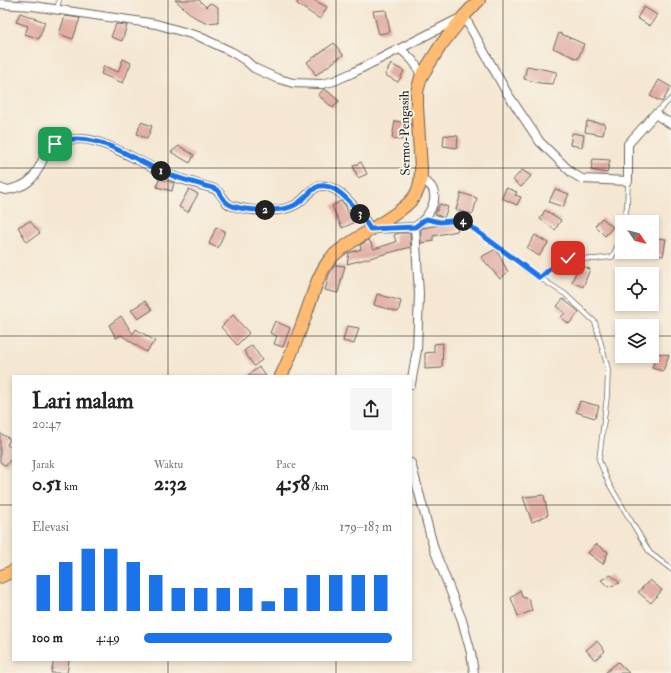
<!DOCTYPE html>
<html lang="id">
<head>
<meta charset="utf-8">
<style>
  :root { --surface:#fff; --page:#f6f6f6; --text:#222; --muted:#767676; --accent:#1a73e8 }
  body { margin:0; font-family:"IM FELL Double Pica",serif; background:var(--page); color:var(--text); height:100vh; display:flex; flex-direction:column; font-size:15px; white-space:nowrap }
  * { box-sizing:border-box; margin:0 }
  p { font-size:13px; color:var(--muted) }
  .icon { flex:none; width:22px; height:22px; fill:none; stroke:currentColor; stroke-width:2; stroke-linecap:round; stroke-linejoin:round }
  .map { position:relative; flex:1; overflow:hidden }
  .drawer { position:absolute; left:12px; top:375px; width:400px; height:286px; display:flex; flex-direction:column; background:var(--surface); border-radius:0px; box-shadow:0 2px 6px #0003 }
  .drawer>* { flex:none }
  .needle { width:26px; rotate:125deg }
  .buttons { position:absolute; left:615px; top:215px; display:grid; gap:8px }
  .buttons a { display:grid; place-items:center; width:44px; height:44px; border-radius:0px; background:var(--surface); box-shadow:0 2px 6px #0003; font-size:20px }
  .pin { position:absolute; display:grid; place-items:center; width:34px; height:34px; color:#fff; margin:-17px; border-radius:8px; box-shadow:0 2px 6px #0006 }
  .km { position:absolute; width:20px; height:20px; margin:-10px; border-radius:50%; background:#222; color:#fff; font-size:11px; line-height:20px; text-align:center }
  .round { display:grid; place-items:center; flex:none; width:42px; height:42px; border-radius:0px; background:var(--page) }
  .summary { display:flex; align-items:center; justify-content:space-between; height:68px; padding:0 20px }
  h1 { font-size:22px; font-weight:700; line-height:30px }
  .metrics { display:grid; grid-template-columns:repeat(3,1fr); gap:6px; height:68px; padding:4px 20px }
  .metrics div { display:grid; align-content:center }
  .metrics b { font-size:20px; font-weight:700 }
  .metrics small { font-size:11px; font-weight:400 }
  .metrics p { font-size:11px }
  .chart { height:112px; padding:8px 20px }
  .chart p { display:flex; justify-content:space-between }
  .chart svg { width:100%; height:72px; margin-top:4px; stroke:var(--accent); stroke-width:6 }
  ul { padding:0 20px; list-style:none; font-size:13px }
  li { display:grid; grid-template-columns:64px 48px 1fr; align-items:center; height:30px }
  li i { height:10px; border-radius:5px; background:var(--accent) }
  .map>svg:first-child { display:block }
  .building { fill:#e1aba1 }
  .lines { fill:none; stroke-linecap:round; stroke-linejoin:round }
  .service-casing { stroke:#68635b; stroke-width:5.5 }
  .minor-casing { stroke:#68635b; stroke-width:10 }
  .primary-casing { stroke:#68635b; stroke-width:14 }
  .service { stroke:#fff; stroke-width:4 }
  .minor { stroke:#fff; stroke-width:8 }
  .primary { stroke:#febb71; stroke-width:12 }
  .route-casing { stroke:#fff; stroke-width:8 }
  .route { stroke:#1a73e8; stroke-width:5 }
  .grid { fill:none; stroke:#1c1c1c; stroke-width:1; stroke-opacity:0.55 }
  .labels { text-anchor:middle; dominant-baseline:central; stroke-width:4; stroke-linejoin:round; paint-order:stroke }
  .street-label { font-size:13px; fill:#1c1c1c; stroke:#f7f3e8 }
</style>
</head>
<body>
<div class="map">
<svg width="671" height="673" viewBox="0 0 671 673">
  <rect width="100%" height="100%" fill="#f7f3e8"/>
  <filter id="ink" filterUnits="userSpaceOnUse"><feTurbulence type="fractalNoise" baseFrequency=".025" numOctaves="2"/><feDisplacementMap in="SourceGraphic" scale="8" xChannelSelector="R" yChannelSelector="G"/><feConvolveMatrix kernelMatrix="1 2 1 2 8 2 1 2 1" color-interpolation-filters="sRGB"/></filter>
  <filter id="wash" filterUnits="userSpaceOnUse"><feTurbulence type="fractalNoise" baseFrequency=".012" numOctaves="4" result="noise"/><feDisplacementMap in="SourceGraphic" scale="16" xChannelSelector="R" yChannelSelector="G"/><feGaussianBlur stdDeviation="0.9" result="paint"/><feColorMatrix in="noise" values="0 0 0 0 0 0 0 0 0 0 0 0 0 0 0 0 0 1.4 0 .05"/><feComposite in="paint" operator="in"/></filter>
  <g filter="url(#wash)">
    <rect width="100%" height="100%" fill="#f5e7d1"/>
    <g id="blocks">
      <path class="building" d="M175,0H199L206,7L210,3L218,7V22L205,23L193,16Z
        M298,0H314L327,7L320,19L297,4Z
        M644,7L657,15L650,26L637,18Z
        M386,10L390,32L379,34L373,11Z
        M20,13L45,22L39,39L25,34L28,26L16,22Z
        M65,16L80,18L73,39L59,34Z
        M116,24L127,25L122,41L111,37Z
        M559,33L584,44L578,59L553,48Z
        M334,43L343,55L316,75L307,62Z
        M123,59L131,63L123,83L101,74L104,66L118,72Z
        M391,64L404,71L398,82L385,75Z
        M527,66L557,72L553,84L540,83L524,79Z
        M659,80L671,87L662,102L650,96Z
        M324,89H325L339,101L333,108L318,95Z
        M395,121L405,123L402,140L392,138Z
        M587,121L605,124L603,135L585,132Z
        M141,122L152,126L147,139L137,134Z
        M572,133L584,135L582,147L570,145Z
        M444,135L458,136L457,148L443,146Z
        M179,146L194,155L190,163L171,152Z
        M593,159L610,160L607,173L591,170Z
        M361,162L367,174L358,178L353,166Z
        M522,170L531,176L521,187L513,180Z
        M159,179L174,183L172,191L157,187Z
        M506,188L517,192L515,195L521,197L517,205L502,198Z
        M189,189L198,194L188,212L179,207Z
        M555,189L569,194L563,207L549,202Z
        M461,193L477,198L473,214L456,210Z
        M341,201L345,205L353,223L342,228L332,206Z
        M440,204L448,207L444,218L435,214Z
        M545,210L561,220L555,230L540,219Z
        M602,218L613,227L605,236L595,226Z
        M30,221L40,233L27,242L18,227Z
        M458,224L457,231L433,236V241L421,243V230L423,228L438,225Z
        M216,227L225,231L218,248L209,244Z
        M399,233H410L411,247L347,264L349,253L361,249L360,245L369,240L374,249L396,242L394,235Z
        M535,235L548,243L539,256L527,248Z
        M655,238L666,239L663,256L651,254Z
        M496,249L508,272L500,279L481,257Z
        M335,265L345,266L338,293L325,290L329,275Z
        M579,265L590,269L583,287L572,282Z
        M377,294L401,301L398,312L374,305Z
        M563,299L579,312L569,324L561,317L565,313L557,306Z
        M145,301L152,310L138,319L131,310Z
        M233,315L249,333L237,345L221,327Z
        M121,316L133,334L136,329L155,341L146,352L121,335L116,338L109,325Z
        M275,321L290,328L283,347L274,344L277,336L270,333Z
        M347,326L359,328L354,344L343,341Z
        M443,343L442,368L425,369V353L434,352V344Z
        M252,345L262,360L254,366L244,351Z
        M657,353L669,355L663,371L652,368Z
        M259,367L266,376H247Z
        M580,401L599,406L595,418L576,412Z
        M0,433L10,439L7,445L13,449V456L6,466L0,462Z
        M544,495L548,515L532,522L523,497Z
        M596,544L608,552L603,564L588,553Z
        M611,575L620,583L608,587L601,580Z
        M650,580L662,590L651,603L638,592Z
        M520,590L522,597L529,599L532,611L518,616L511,598Z
        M597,641L605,651L595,660L586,650Z
        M54,660H69L67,673H51Z
        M618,662L629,673H605Z"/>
    </g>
  </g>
  <g filter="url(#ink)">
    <use href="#blocks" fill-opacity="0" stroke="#68635b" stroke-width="1"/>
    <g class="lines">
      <defs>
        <path id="service" d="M57,10L59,0
          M655,113L671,99
          M425,219L440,222L462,220L499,247L529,271L565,294L595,322L608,369L607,396L599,460L609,484L650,553L671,569
          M624,222L627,206L628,181
          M540,278L555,264L569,258L595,259L612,257L621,239L622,233"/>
        <path id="minor" d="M0,4L33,6L156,24L198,36L232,52L245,60L254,68L276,78L293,83L322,84L334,81L352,73L464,16L507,93L540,142L572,173L582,179L628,181V144L655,114L671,124
          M400,49C411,58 417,63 421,77
          M0,188C5,191 9,190 15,188C41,182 37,159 54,145C60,140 72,139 80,139C103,138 144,165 167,174C179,179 192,182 204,186C208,187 213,188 216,190C223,194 224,204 233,206C248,211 279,213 293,206C303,202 307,192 317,187C336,179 362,215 371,229L415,227
          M411,384L417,350L419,294L415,227C431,217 446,188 421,180
          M411,463L434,549L462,620L471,653L474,673"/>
        <path id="primary" d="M281,376C292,354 300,331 308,308C314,291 320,269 333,256C352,237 408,213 417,192C421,184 421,176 421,168L417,107V92L421,77L441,45L464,16L479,0
          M0,577L13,571"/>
      </defs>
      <use href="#service" class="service-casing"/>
      <use href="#minor" class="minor-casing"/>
      <use href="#primary" class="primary-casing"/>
      <use href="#service" class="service"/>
      <use href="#minor" class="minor"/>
      <use href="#primary" class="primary"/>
    </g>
  </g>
  <g class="lines" filter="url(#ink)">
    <defs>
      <path id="route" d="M55,144C92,126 134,161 168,174C180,179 193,182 205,186C209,187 214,188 217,190C221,193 222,199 226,202C234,210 256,210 267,210C280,210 293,209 303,199C308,195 311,190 317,187C336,179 362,215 370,229L415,227L426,219L440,222L462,220L540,278L555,264L568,258"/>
    </defs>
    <use href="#route" class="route-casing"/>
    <use href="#route" class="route"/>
  </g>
  <path class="grid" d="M168,0V376M336,0V376M503,0V673M0,168H671M0,336H622M652,336H671M0,505H13M411,505H671M168,660V673M336,660V673"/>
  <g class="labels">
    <g class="street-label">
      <text transform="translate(405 133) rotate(-91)">Sermo-Pengasih</text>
    </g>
  </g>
</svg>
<div class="buttons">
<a><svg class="needle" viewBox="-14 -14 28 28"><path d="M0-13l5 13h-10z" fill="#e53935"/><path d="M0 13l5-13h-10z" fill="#767676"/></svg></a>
<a><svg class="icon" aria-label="locate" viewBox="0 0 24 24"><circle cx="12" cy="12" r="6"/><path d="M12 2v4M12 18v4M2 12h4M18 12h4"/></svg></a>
<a><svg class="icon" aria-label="layers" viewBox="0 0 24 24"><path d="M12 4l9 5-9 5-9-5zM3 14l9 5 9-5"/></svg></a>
</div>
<div class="pin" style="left:55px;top:144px;background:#1e9e55"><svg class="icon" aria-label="arrive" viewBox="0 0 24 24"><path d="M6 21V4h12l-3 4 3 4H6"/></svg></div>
<div class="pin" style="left:568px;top:258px;background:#d93025"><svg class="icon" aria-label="check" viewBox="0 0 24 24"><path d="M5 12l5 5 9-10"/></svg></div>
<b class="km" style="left:161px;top:171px">1</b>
<b class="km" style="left:265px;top:210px">2</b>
<b class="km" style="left:360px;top:214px">3</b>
<b class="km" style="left:463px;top:221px">4</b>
<section class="drawer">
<div class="summary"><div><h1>Lari malam</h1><p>20:47</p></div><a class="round"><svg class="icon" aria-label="share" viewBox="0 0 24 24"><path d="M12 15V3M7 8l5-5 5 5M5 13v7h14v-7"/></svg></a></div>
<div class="metrics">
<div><p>Jarak</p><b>0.51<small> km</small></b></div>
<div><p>Waktu</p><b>2:32</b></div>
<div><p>Pace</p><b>4:58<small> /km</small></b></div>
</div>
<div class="chart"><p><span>Elevasi</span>179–183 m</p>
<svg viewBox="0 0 160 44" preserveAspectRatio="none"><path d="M5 44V22M15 44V14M25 44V6M35 44V6M45 44V14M55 44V22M65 44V30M75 44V30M85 44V30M95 44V30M105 44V38M115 44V30M125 44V22M135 44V22M145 44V22M155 44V22"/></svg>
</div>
<ul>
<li><b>100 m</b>4:49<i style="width:100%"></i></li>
</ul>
</section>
</div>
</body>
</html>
